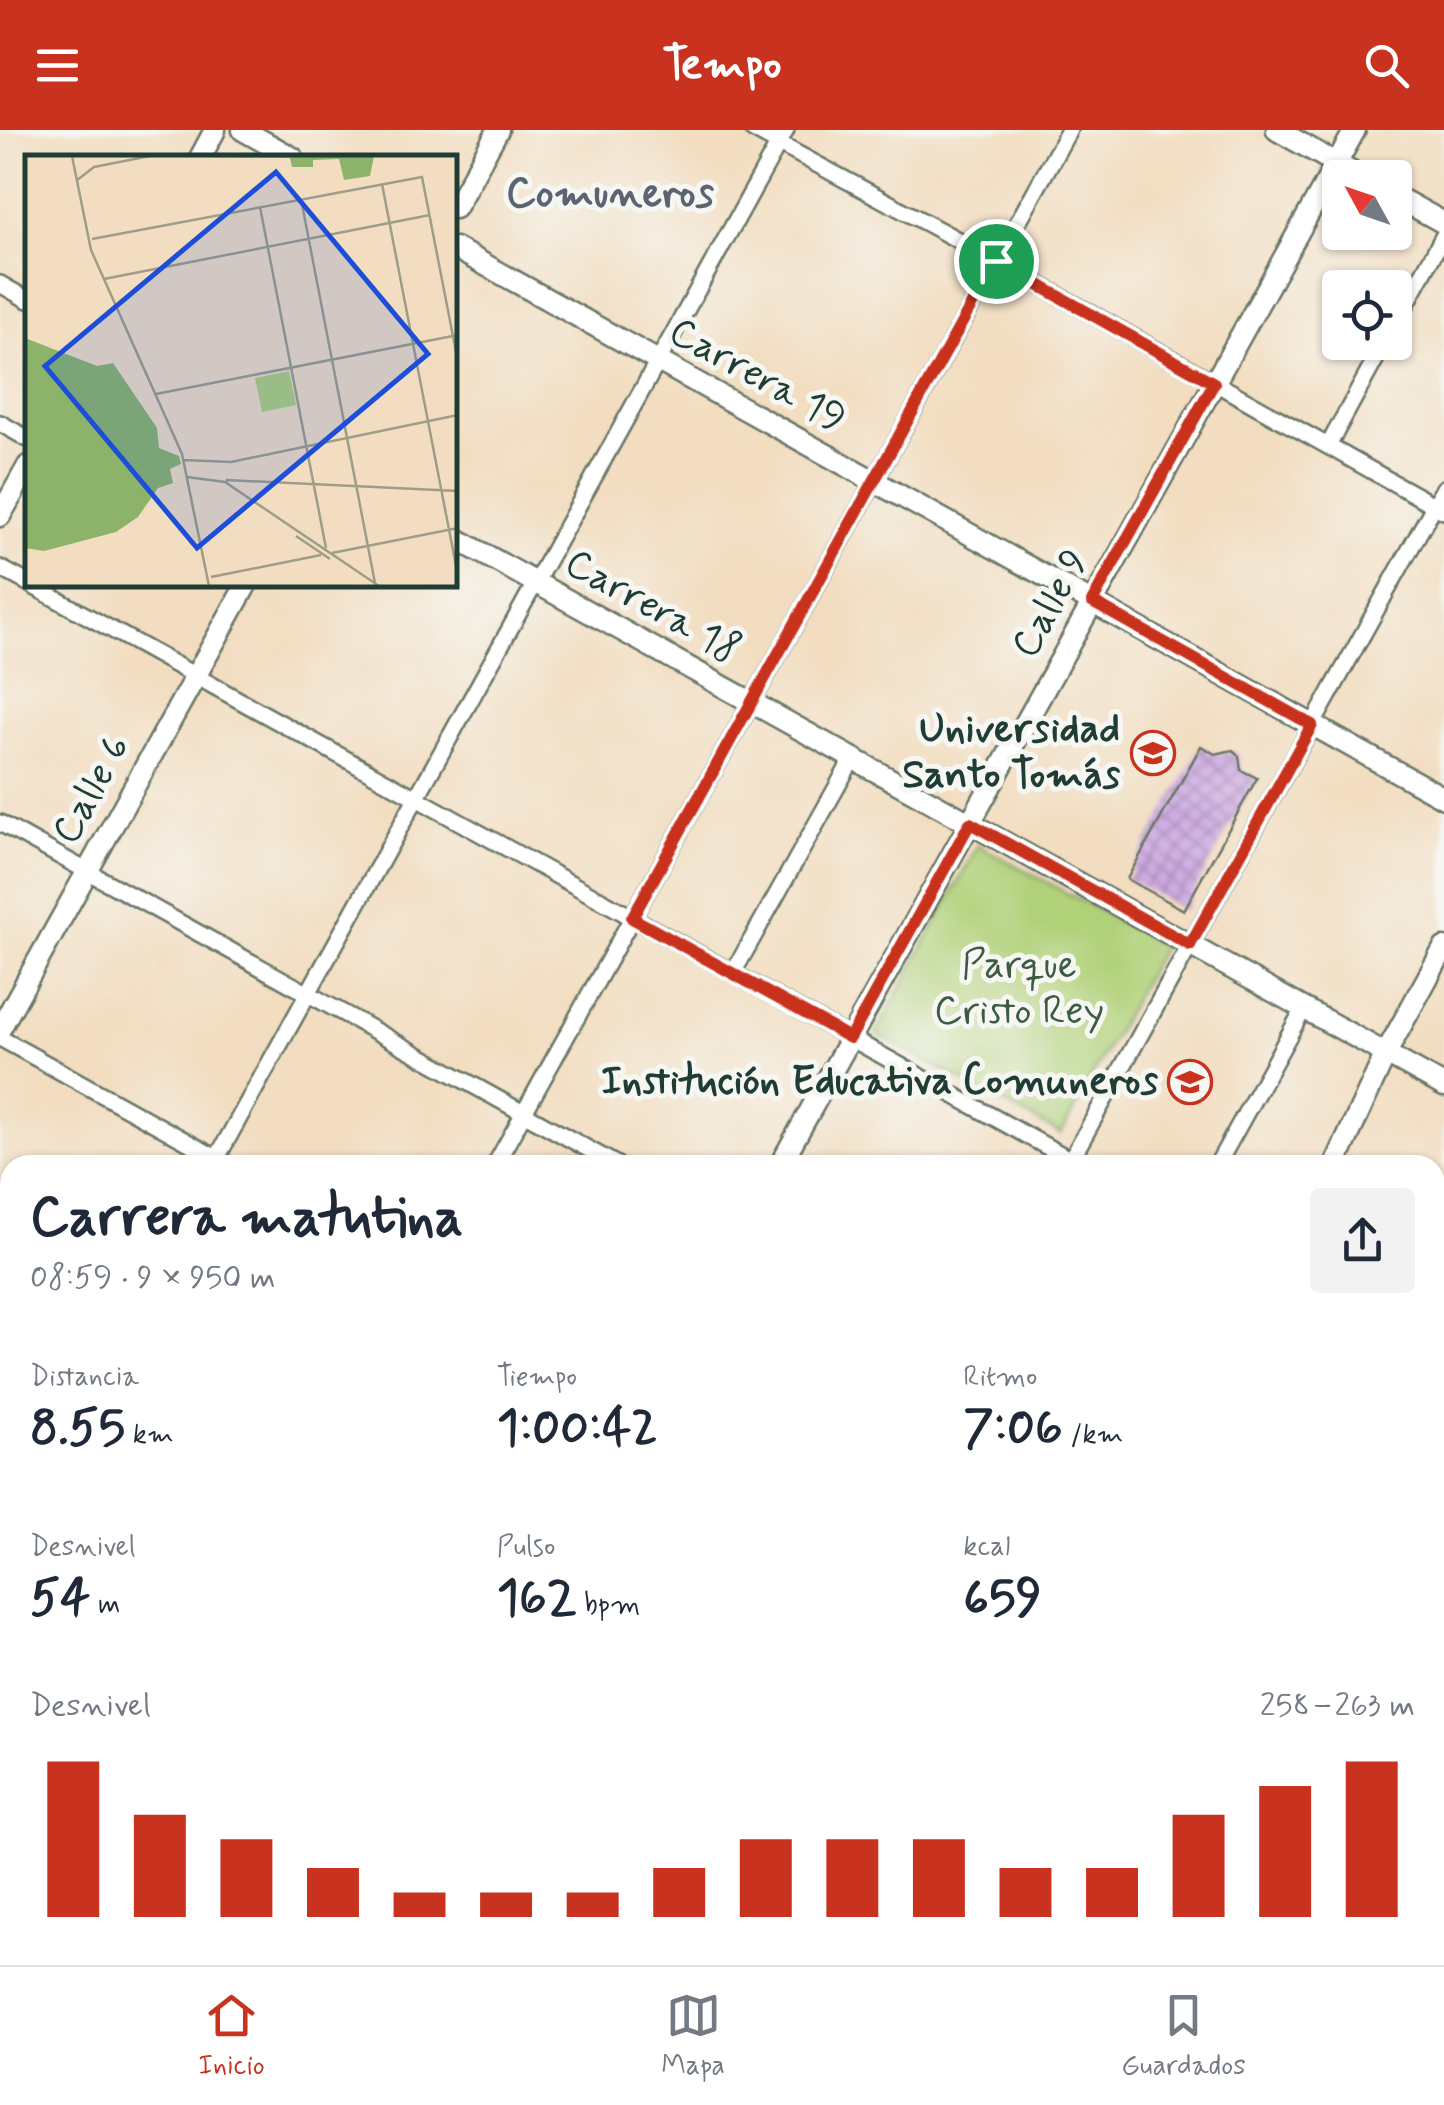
<!DOCTYPE html>
<html lang="es">
<head>
<meta charset="utf-8">
<style>
  :root { --surface:#fff; --page:#f2f2f3; --text:#1f2937; --muted:#747a83; --line:#e0e1e3; --accent:#c8321e }
  body { margin:0; font-family:Mynerve,sans-serif; background:var(--page); color:var(--text); height:100vh; display:flex; flex-direction:column; font-size:38px; white-space:nowrap }
  * { box-sizing:border-box; margin:0 }
  p { font-size:32px; color:var(--muted) }
  .icon { flex:none; width:55px; height:55px; fill:none; stroke:currentColor; stroke-width:2; stroke-linecap:round; stroke-linejoin:round }
  .map { position:relative; flex:1; overflow:hidden }
  .details { position:absolute; left:0px; top:1025px; width:1445px; height:810px; display:flex; flex-direction:column; background:var(--surface); border-radius:30px 30px 0 0; box-shadow:0 2px 8px #0004 }
  .details>* { flex:none }
  .needle { width:65px; rotate:310deg }
  .tools { position:absolute; left:1322px; top:30px; display:grid; gap:20px }
  .tools a { display:grid; place-items:center; width:90px; height:90px; border-radius:10px; background:var(--surface); box-shadow:0 2px 8px #0004; font-size:50px }
  .pin { position:absolute; display:grid; place-items:center; width:85px; height:85px; color:#fff; margin:-42px; border:5px solid #fff; border-radius:50%; box-shadow:0 2px 10px #0007 }
  .round { display:grid; place-items:center; flex:none; width:105px; height:105px; border-radius:10px; background:var(--page) }
  .overview { display:flex; align-items:center; justify-content:space-between; height:170px; padding:0 30px }
  h1 { font-size:55px; font-weight:700; line-height:75px }
  .metrics { display:grid; grid-template-columns:repeat(3,1fr); gap:15px; height:170px; padding:10px 30px }
  .metrics div { display:grid; align-content:center }
  .metrics b { font-size:50px; font-weight:700 }
  .metrics small { font-size:28px; font-weight:400 }
  .metrics p { font-size:28px }
  .chart { height:280px; padding:20px 30px }
  .chart p { display:flex; justify-content:space-between }
  .chart svg { width:100%; height:180px; margin-top:10px; stroke:var(--accent); stroke-width:6 }
  header { display:flex; justify-content:space-between; align-items:center; height:130px; padding:0 30px; background:var(--accent); color:#fff; font-size:45px; font-weight:700 }
  .tab-bar { display:flex; justify-content:space-around; align-items:center; height:140px; border-top:2px solid var(--line); background:var(--surface); font-size:28px; color:var(--muted) }
  .tab-bar a { display:grid; justify-items:center; gap:5px }
  .tab-bar .selected { color:var(--accent) }
  .map>svg:first-child { display:block }
  .forest { fill:url(#forest-firs); stroke:#56784e; stroke-width:2.5 }
  .park { fill:#b1d179; stroke:#688756; stroke-width:2.5 }
  .building { fill:url(#building-cross-hatch) }
  .lines { fill:none; stroke-linecap:round; stroke-linejoin:round }
  .minor-casing { stroke:#697565; stroke-width:20 }
  .tertiary-casing { stroke:#697565; stroke-width:25 }
  .secondary-casing { stroke:#697565; stroke-width:28 }
  .primary-casing { stroke:#697565; stroke-width:30 }
  .minor { stroke:#fff; stroke-width:15 }
  .tertiary { stroke:#fff; stroke-width:20 }
  .secondary { stroke:#fce5cf; stroke-width:22 }
  .primary { stroke:#f7be88; stroke-width:25 }
  .route-casing { stroke:#fff; stroke-width:20 }
  .route { stroke:#c8321e; stroke-width:12 }
  .labels { text-anchor:middle; dominant-baseline:central; stroke-width:10; stroke-linejoin:round; paint-order:stroke }
  .street-label { font-size:40px; fill:#1f3d34; stroke:#f6f6f2 }
  .poi-label { font-size:40px; font-weight:bold; fill:#1f3d34; stroke:#f6f6f2; text-anchor:end }
  .park-label { font-size:40px; fill:#3c5b42; stroke:#f6f6f2 }
  .neighbourhood-label { font-size:42px; font-weight:bold; fill:#5c6371; stroke:#f6f6f2 }
  .inset-road { fill:none; stroke:#9e9d88; stroke-width:2.5 }
  .view { fill:#1d4ed8; fill-opacity:0.15; stroke:#1d4ed8; stroke-width:5 }
  .inset-edge { fill:none; stroke:#1f3d34; stroke-width:5 }
</style>
</head>
<body>
<header><svg class="icon" aria-label="menu" viewBox="0 0 24 24"><path d="M4 6h16M4 12h16M4 18h16"/></svg>Tempo<svg class="icon" aria-label="search" viewBox="0 0 24 24"><circle cx="10" cy="10" r="6"/><path d="M15 15l6 6"/></svg></header>
<div class="map">
<svg width="1444" height="1835" viewBox="0 0 1444 1835">
  <defs>
    <pattern id="forest-firs" width="22" height="20" patternUnits="userSpaceOnUse" patternTransform="scale(2.5)"><rect width="22" height="20" fill="#8cb369"/><path d="M5 1l3.5 6h-7zM16 11l3.5 6h-7z" fill="#729357"/></pattern>
    <pattern id="building-cross-hatch" width="8" height="8" patternUnits="userSpaceOnUse" patternTransform="scale(2.5)"><rect width="8" height="8" fill="#ceaae2"/><path d="M0 0l8 8M0 8l8-8" fill="none" stroke="#a78cb8"/></pattern>
  </defs>
  <rect width="100%" height="100%" fill="#f6f6f2"/>
  <filter id="ink" filterUnits="userSpaceOnUse"><feTurbulence type="fractalNoise" baseFrequency=".01" numOctaves="2"/><feDisplacementMap in="SourceGraphic" scale="20" xChannelSelector="R" yChannelSelector="G"/><feConvolveMatrix kernelMatrix="1 2 1 2 8 2 1 2 1" color-interpolation-filters="sRGB"/></filter>
  <filter id="wash" filterUnits="userSpaceOnUse"><feTurbulence type="fractalNoise" baseFrequency=".0048" numOctaves="4" result="noise"/><feDisplacementMap in="SourceGraphic" scale="40" xChannelSelector="R" yChannelSelector="G"/><feGaussianBlur stdDeviation="2.25" result="paint"/><feColorMatrix in="noise" values="0 0 0 0 0 0 0 0 0 0 0 0 0 0 0 0 0 1.4 0 .05"/><feComposite in="paint" operator="in"/></filter>
  <g filter="url(#wash)">
    <rect width="100%" height="100%" fill="#f2ddc0"/>
    <path class="forest" d="M10,1688V1825H1019L1022,1835H0V1695Z"/>
    <path class="park" d="M978,715L1163,815L1061,1004L876,904Z
      M10,1601V1688L0,1695V1615Z"/>
    <g id="blocks">
      <path class="building" d="M1201,616L1215,624L1233,620L1239,626L1241,640L1257,648L1184,780L1127,749Z"/>
    </g>
  </g>
  <g filter="url(#ink)">
    <use href="#blocks" fill-opacity="0" stroke="#697565" stroke-width="2.5"/>
    <g class="lines">
      <defs>
        <path id="minor" d="M753,0L997,131L1444,381
          M0,154L28,170
          M1395,195L1444,105
          M0,293L28,309
          M1328,316L1385,212
          M0,438L28,453
          M31,455L1080,1035
          M0,693L617,1035
          M733,843L853,628
          M0,908L229,1035
          M213,1035L786,0
          M495,1035L1069,0
          M1068,1035L1444,358
          M1217,1035L1304,878
          M1435,1087L1444,1092
          M0,1121L10,1127
          M1435,1489L1444,1494
          M0,1527L10,1529
          M0,1602L10,1587
          M1435,1722L1444,1706
          M1306,1835L1311,1825"/>
        <path id="tertiary" d="M243,0L293,28
          M1277,0L1362,48
          M200,28L215,0
          M1395,66L1444,93
          M455,78L498,0
          M455,118L1444,668
          M0,386L28,336
          M455,408L1444,956
          M0,899L246,455
          M780,1035L1355,0
          M1335,1035L1386,923L1444,818
          M1435,1225L1444,1215"/>
        <path id="secondary" d="M1435,1396L1444,1394
          M1435,1426L1444,1424"/>
        <path id="primary" d="M0,1254L10,1256
          M0,1279L10,1282
          M1435,1775L1444,1780
          M1435,1804L1444,1809"/>
      </defs>
      <use href="#minor" class="minor-casing"/>
      <use href="#tertiary" class="tertiary-casing"/>
      <use href="#secondary" class="secondary-casing"/>
      <use href="#primary" class="primary-casing"/>
      <use href="#minor" class="minor"/>
      <use href="#tertiary" class="tertiary"/>
      <use href="#secondary" class="secondary"/>
      <use href="#primary" class="primary"/>
    </g>
  </g>
  <g class="lines" filter="url(#ink)">
    <defs>
      <path id="route" d="M996,131L1214,253L1092,472L1312,595L1190,815L970,693L850,908L632,788Z"/>
    </defs>
    <use href="#route" class="route-casing"/>
    <use href="#route" class="route"/>
  </g>
  <defs>
    <symbol id="university-ring" viewBox="-11 -11 22 22"><circle r="9.5" fill="#f6f6f2" stroke="#c8321e" stroke-width="1.5"/><path d="M0-5L7-2L0 1L-7-2ZM-4 1L0 2.5L4 1V4Q0 6-4 4Z" fill="#c8321e"/></symbol>
    <symbol id="school-ring" viewBox="-11 -11 22 22"><circle r="9.5" fill="#f6f6f2" stroke="#c8321e" stroke-width="1.5"/><path d="M0-5L7-2L0 1L-7-2ZM-4 1L0 2.5L4 1V4Q0 6-4 4Z" fill="#c8321e"/></symbol>
  </defs>
  <g fill-rule="evenodd">
    <use href="#university-ring" x="1128" y="598" width="50" height="50"/>
    <use href="#school-ring" x="1165" y="927" width="50" height="50"/>
  </g>
  <g class="labels">
    <g class="street-label">
      <text transform="translate(757 246) rotate(29)">Carrera 19</text>
      <text transform="translate(1051 474) rotate(-61)">Calle 9</text>
      <text transform="translate(652 477) rotate(29)">Carrera 18</text>
      <text transform="translate(92 660) rotate(-61)">Calle 6</text>
    </g>
    <g class="poi-label">
      <text x="1120" y="600">Universidad<tspan x="1120" dy="46">Santo Tomás</tspan></text>
      <text x="1158" y="952">Institución Educativa Comuneros</text>
    </g>
    <g class="park-label">
      <text x="1019" y="836">Parque<tspan x="1019" dy="46">Cristo Rey</tspan></text>
    </g>
    <g class="neighbourhood-label">
      <text x="610" y="64">Comuneros</text>
    </g>
  </g>
  <g transform="translate(25 25)">
    <rect width="432" height="432" fill="#f2ddc0"/>
    <path d="M349,1L345,21L319,25L314,4L288,5V12H267L265,3H175ZM0,183L72,211L88,208L132,273L134,293L154,301L156,309L145,314L148,328L133,333L113,362L91,377L19,396L0,393Z" fill="#8cb369"/>
    <path d="M264,216L271,250L237,257L230,223Z" fill="#b1d179"/>
    <path class="inset-road" d="M47,1L66,95L157,299L184,431M51,26L69,12L125,1M357,29L433,421M276,44L350,428M235,52L301,393M67,84L397,22L433,207M79,124L405,60M131,239L433,180M159,305L206,307L433,260M162,322L200,327L354,431M201,325L433,336M271,381L305,404M307,398L433,373M186,422L296,400"/>
    <path class="view" d="M251,17L403,199L172,393L20,211Z"/>
    <rect width="432" height="432" class="inset-edge"/>
  </g>
</svg>
<div class="tools">
<a><svg class="needle" viewBox="-14 -14 28 28"><path d="M0-13l5 13h-10z" fill="#e53935"/><path d="M0 13l5-13h-10z" fill="#747a83"/></svg></a>
<a><svg class="icon" aria-label="locate" viewBox="0 0 24 24"><circle cx="12" cy="12" r="6"/><path d="M12 2v4M12 18v4M2 12h4M18 12h4"/></svg></a>
</div>
<div class="pin" style="left:996px;top:131px;background:#1e9e55"><svg class="icon" aria-label="arrive" viewBox="0 0 24 24"><path d="M6 21V4h12l-3 4 3 4H6"/></svg></div>
<section class="details">
<div class="overview"><div><h1>Carrera matutina</h1><p>08:59 · 9 × 950 m</p></div><a class="round"><svg class="icon" aria-label="share" viewBox="0 0 24 24"><path d="M12 15V3M7 8l5-5 5 5M5 13v7h14v-7"/></svg></a></div>
<div class="metrics">
<div><p>Distancia</p><b>8.55<small> km</small></b></div>
<div><p>Tiempo</p><b>1:00:42</b></div>
<div><p>Ritmo</p><b>7:06<small> /km</small></b></div>
</div>
<div class="metrics">
<div><p>Desnivel</p><b>54<small> m</small></b></div>
<div><p>Pulso</p><b>162<small> bpm</small></b></div>
<div><p>kcal</p><b>659</b></div>
</div>
<div class="chart"><p><span>Desnivel</span>258–263 m</p>
<svg viewBox="0 0 160 44" preserveAspectRatio="none"><path d="M5 44V6M15 44V19M25 44V25M35 44V32M45 44V38M55 44V38M65 44V38M75 44V32M85 44V25M95 44V25M105 44V25M115 44V32M125 44V32M135 44V19M145 44V12M155 44V6"/></svg>
</div>
</section>
</div>
<nav class="tab-bar">
<a class="selected"><svg class="icon" aria-label="home" viewBox="0 0 24 24"><path d="M3 11l9-7 9 7M6 9v11h12V9"/></svg>Inicio</a>
<a><svg class="icon" aria-label="map" viewBox="0 0 24 24"><path d="M3 6l6-2 6 2 6-2v14l-6 2-6-2-6 2zM9 4v14M15 6v14"/></svg>Mapa</a>
<a><svg class="icon" aria-label="saved" viewBox="0 0 24 24"><path d="M7 4h10v16l-5-4-5 4z"/></svg>Guardados</a>
</nav>
</body>
</html>
